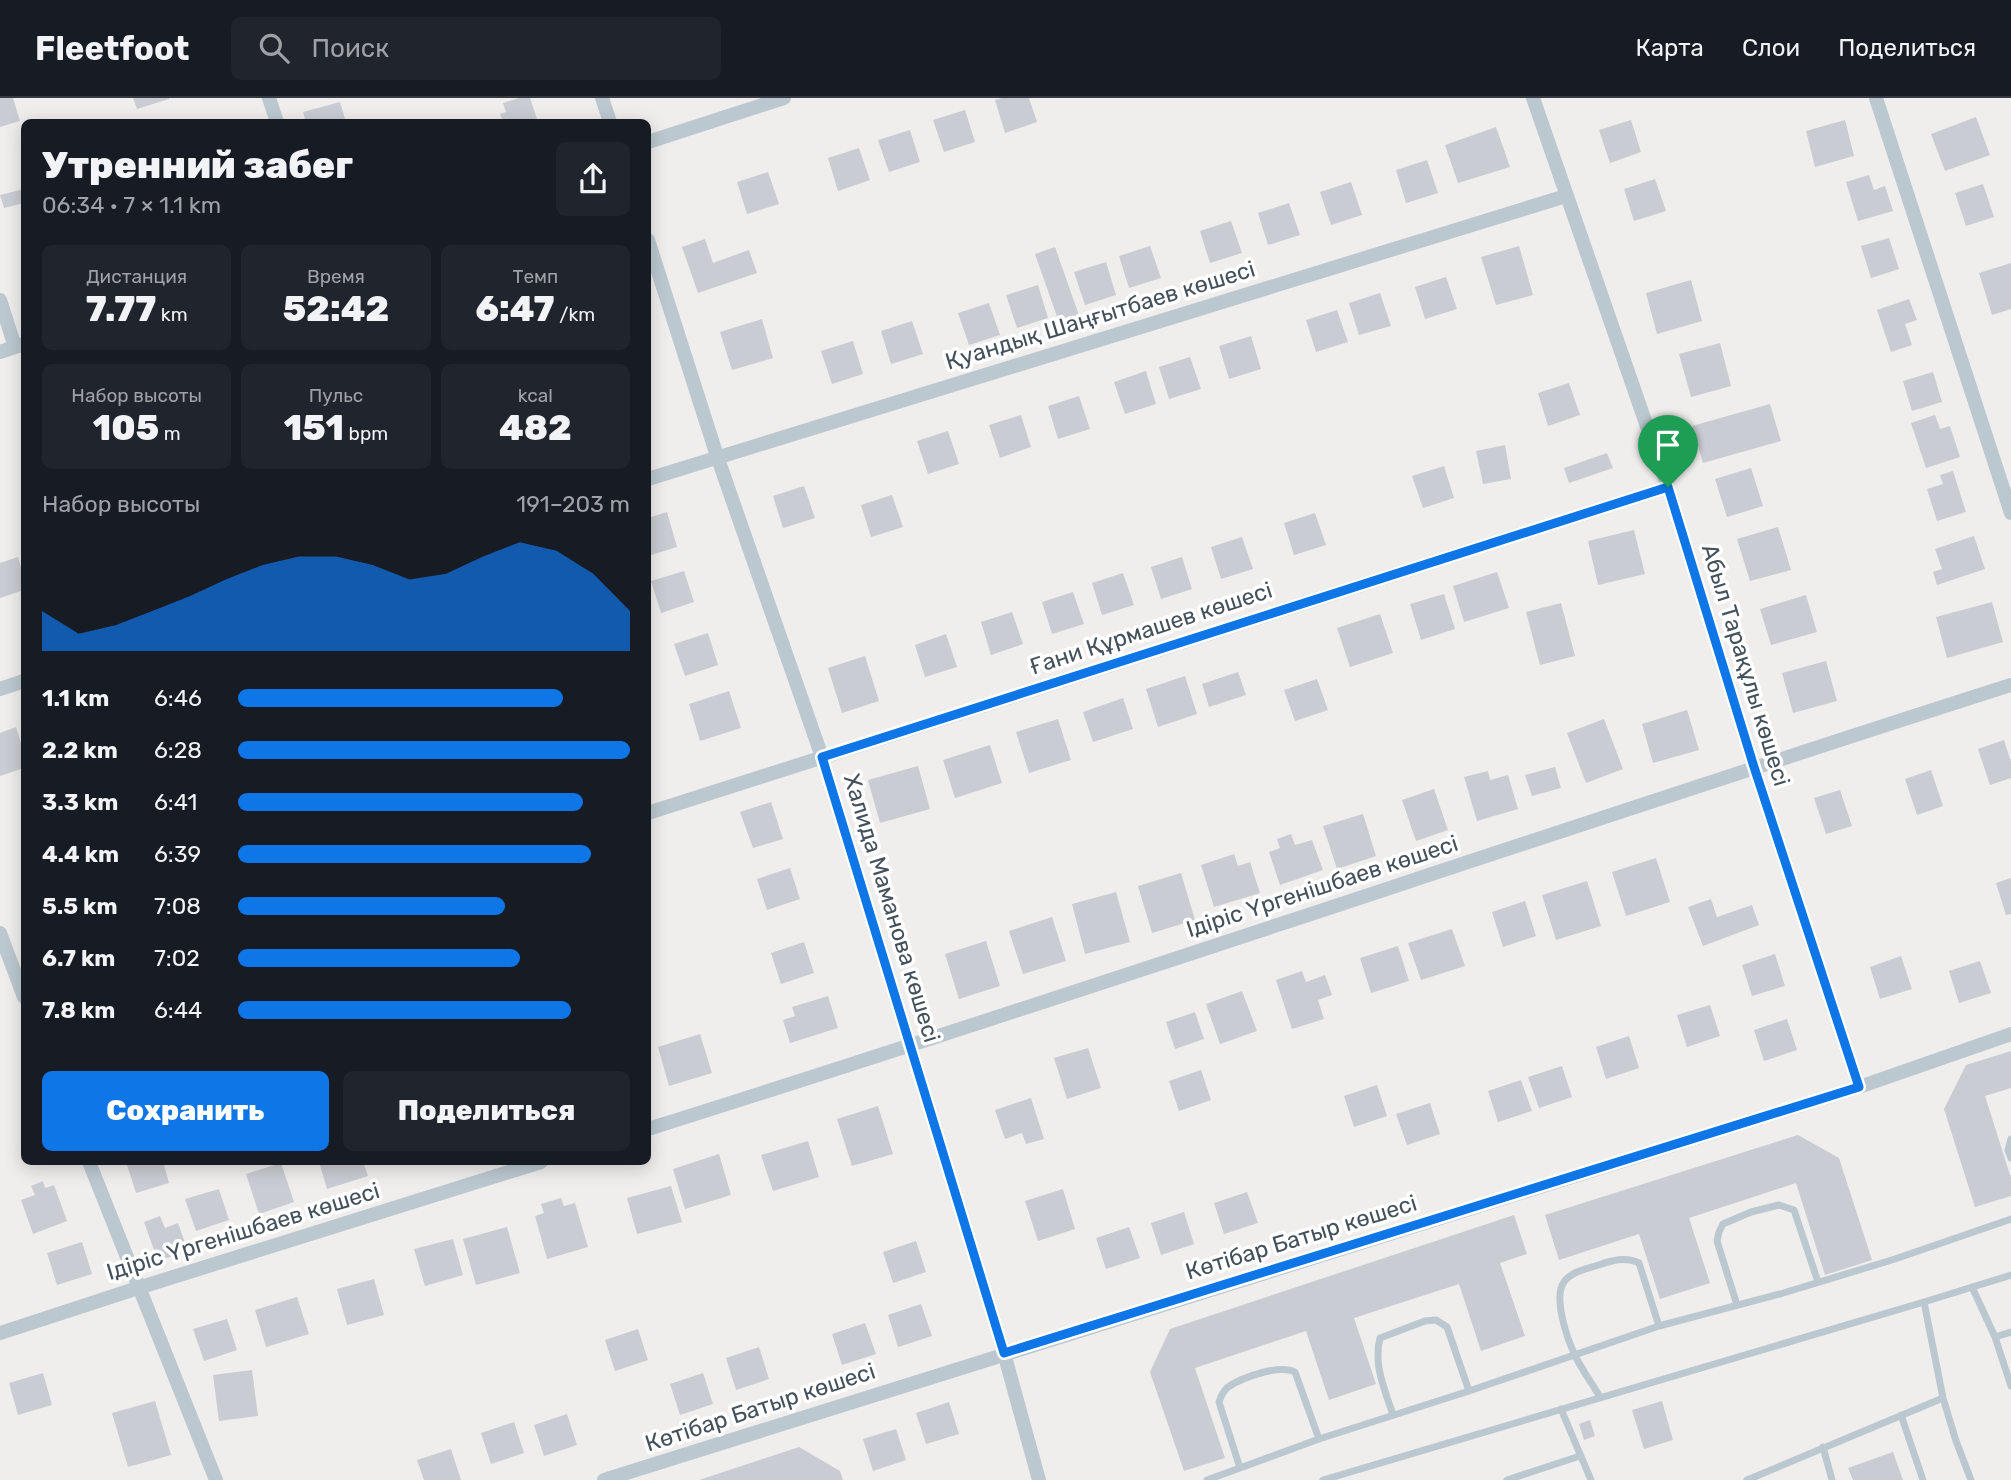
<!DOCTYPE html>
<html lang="ru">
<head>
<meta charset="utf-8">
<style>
  :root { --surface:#171b24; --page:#20242c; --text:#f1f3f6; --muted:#9ea1a6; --line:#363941; --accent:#0f76e7 }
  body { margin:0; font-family:Rubik,sans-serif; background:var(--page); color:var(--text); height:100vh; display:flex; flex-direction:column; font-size:26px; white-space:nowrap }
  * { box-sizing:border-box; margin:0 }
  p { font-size:23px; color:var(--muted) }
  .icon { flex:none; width:38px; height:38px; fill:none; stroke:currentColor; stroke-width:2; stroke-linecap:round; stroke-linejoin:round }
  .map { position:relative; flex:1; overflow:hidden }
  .sheet { position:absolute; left:21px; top:21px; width:630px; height:1046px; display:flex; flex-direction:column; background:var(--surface); border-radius:10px; box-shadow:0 4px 18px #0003 }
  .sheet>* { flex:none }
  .pin { position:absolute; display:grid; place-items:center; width:60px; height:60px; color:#fff; margin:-72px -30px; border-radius:50% 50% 50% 0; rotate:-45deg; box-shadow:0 0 7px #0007 }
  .pin .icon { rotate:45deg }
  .round { display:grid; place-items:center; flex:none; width:74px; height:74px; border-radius:10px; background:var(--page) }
  .headline { display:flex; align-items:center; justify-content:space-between; height:119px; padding:0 21px }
  h1 { font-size:38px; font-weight:800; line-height:52px }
  .metrics { display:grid; grid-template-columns:repeat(3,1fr); gap:10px; height:119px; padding:7px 21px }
  .metrics div { display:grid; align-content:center; border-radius:10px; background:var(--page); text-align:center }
  .metrics b { font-size:35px; font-weight:800 }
  .metrics small { font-size:19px; font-weight:400 }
  .metrics p { font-size:19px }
  .chart { height:196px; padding:14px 21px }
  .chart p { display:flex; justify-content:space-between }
  .chart svg { width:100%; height:126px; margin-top:7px; fill:var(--accent); opacity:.7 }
  .action { display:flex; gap:14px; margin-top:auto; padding:14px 21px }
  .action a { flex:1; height:80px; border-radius:10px; background:var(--accent); color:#fff; font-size:28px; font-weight:800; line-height:80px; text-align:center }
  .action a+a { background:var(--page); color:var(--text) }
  ul { padding:0 21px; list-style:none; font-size:23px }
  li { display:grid; grid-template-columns:112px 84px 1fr; align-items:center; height:52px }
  li i { height:18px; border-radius:9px; background:var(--accent) }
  header { display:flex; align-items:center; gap:42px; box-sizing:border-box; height:98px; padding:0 35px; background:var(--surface); border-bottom:2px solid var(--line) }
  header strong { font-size:33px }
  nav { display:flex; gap:38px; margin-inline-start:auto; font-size:24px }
  .search { width:490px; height:63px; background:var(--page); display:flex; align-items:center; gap:18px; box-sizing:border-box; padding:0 24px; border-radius:10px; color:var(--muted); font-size:26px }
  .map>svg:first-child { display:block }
  .building { fill:#c9ccd2 }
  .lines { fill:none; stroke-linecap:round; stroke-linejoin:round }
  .lane { stroke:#bcc8d0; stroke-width:7 }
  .street { stroke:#bcc8d0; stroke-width:14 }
  .route-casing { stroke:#fff; stroke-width:14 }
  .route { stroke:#0f76e7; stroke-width:9 }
  .labels { text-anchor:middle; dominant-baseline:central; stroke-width:7; stroke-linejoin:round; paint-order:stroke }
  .street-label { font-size:23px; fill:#44515b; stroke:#fff }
</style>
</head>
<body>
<header>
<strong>Fleetfoot</strong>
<div class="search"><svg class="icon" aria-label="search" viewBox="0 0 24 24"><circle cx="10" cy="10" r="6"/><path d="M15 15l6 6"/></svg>Поиск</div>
<nav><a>Карта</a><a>Слои</a><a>Поделиться</a></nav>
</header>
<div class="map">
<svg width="2011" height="1382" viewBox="0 0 2011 1382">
  <rect width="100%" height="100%" fill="#f0eded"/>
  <path class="building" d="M0,0H13L20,23L0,29Z
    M133,0H169V1L137,11Z
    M519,0H530L538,24H503L500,16L506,14L503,5Z
    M1002,0H1029L1037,24L1005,35L995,2Z
    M340,4L346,24H306L303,14Z
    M965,12L975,44L944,54L933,22Z
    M1976,19L1990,57L1945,73L1931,36Z
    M1631,22L1641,54L1610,65L1599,32Z
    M1845,22L1854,58L1815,69L1806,33Z
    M1496,29L1510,69L1458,85L1445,47Z
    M910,32L920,64L889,74L878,42Z
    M859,50L870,82L838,93L828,60Z
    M1427,62L1438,95L1406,105L1396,72Z
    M768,74L779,106L747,116L737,84Z
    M1869,77L1874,92L1885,88L1893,113L1858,123L1846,84Z
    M1655,81L1666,113L1634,123L1624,91Z
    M1351,84L1362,117L1331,127L1320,94Z
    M1983,86L1994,119L1966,128L1955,95Z
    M24,91V105L4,110L0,97Z
    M1289,105L1300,137L1268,147L1258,115Z
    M1231,123L1242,155L1210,165L1200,133Z
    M1889,140L1899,171L1871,180L1861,148Z
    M705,141L713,165L749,152L757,175L698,195L682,149Z
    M1150,148L1161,180L1129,190L1119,158Z
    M1519,148L1533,197L1496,207L1481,159Z
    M1055,149L1081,223L1061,230L1035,156Z
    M1106,164L1116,197L1085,207L1074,174Z
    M2011,165V211L1992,217L1979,175Z
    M1446,179L1457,211L1425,221L1415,189Z
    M1691,182L1702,223L1657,236L1646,195Z
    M1038,187L1048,220L1017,230L1006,197Z
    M1380,195L1391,228L1359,237L1349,205Z
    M1909,201L1917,222L1905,226L1912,247L1891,254L1877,212Z
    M989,205L1000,237L969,247L958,215Z
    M1337,212L1348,244L1316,254L1306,222Z
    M762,221L773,260L732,272L720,234Z
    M912,223L923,256L891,266L881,233Z
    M1251,238L1261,271L1229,281L1219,248Z
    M853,243L863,276L832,286L821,253Z
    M1720,245L1731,288L1691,299L1679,256Z
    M1190,259L1201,291L1169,301L1159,269Z
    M1146,273L1156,306L1125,316L1114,284Z
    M1933,274L1942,304L1912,313L1903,283Z
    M1569,285L1580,317L1548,328L1538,295Z
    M1079,298L1090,331L1058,341L1048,308Z
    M1770,306L1781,343L1703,365L1692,328Z
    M1021,317L1031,349L1000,360L989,327Z
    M1935,317L1940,331L1950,328L1960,359L1926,370L1911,325Z
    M948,333L959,366L928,376L917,343Z
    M1505,347L1511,381L1483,386L1476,353Z
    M1607,355L1613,370L1569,385L1564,370Z
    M1444,368L1454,400L1423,410L1412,378Z
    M1751,370L1763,408L1727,419L1715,381Z
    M1953,373L1966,414L1937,423L1927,391L1943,386L1940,377Z
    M804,388L815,420L783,430L773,398Z
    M892,397L903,429L871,439L861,407Z
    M667,414L677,449L648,458V420Z
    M1315,415L1326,447L1294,457L1284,425Z
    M1778,429L1791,472L1750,483L1737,441Z
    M1634,432L1645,476L1598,487L1588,443Z
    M1974,438L1985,471L1937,487L1933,474L1942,471L1935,451Z
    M1242,439L1253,471L1221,481L1211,449Z
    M18,459L24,480V492L0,500V465Z
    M1182,459L1192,491L1161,501L1151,469Z
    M684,473L694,504L661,515L651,483Z
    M1497,474L1509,510L1464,524L1453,488Z
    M1123,475L1134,507L1102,517L1092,485Z
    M1073,494L1084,526L1052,536L1042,504Z
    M1444,496L1455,531L1421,542L1410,506Z
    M1806,497L1817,534L1771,547L1760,511Z
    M1992,504L2003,544L1947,560L1936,519Z
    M1561,505L1575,558L1540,567L1526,514Z
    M1012,514L1023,546L991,557L981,524Z
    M1380,516L1393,555L1350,569L1337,530Z
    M708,535L718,567L685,578L674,546Z
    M946,536L957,569L925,579L915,547Z
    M865,558L879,603L842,615L828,570Z
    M1826,563L1837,603L1793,615L1782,575Z
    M1238,574L1246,597L1209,609L1202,586Z
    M1185,578L1197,616L1158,629L1146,591Z
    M1317,581L1328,612L1295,623L1284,592Z
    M729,593L741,630L700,643L689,606Z
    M1123,600L1133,631L1093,644L1083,614Z
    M1687,612L1699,652L1653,665L1642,626Z
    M1058,621L1071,662L1029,675L1016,634Z
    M1604,621L1623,671L1586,685L1567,635Z
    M16,629L24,655V670L0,678V635Z
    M2004,642L2011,664V680L1990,687L1978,651Z
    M990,647L1002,685L955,700L943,662Z
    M918,668L930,711L880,725L868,682Z
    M1555,669L1561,690L1532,698L1525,677Z
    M1931,672L1943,708L1917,717L1905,681Z
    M1488,673L1490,682L1508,677L1518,711L1477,723L1464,679Z
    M1434,691L1448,732L1416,743L1402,702Z
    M1840,692L1852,728L1826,736L1814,700Z
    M771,704L783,741L753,750L740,714Z
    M1363,716L1376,758L1337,771L1323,728Z
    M1291,736L1295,747L1312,742L1323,772L1280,787L1269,754L1280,750L1277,741Z
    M1234,756L1238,768L1250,764L1260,795L1214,809L1201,767Z
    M1656,760L1670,804L1626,818L1612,774Z
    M790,770L800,801L767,812L757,781Z
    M1181,775L1195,822L1152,835L1138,788Z
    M2011,780V816L2006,817L1996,785Z
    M1587,783L1601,828L1556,842L1542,797Z
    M1116,794L1130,844L1085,856L1072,806Z
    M1711,801L1717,819L1752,807L1759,827L1703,848L1688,809Z
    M1525,803L1536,838L1503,849L1492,814Z
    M1052,819L1066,863L1023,876L1009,833Z
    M1452,831L1465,868L1421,882L1408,845Z
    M986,843L1000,888L959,901L945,856Z
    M804,844L814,875L781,886L771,855Z
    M1398,848L1409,883L1371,895L1360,860Z
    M1775,856L1785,888L1752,898L1742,867Z
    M1901,858L1912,891L1880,901L1870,869Z
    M1980,863L1991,895L1959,905L1949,873Z
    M1302,873L1306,884L1325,877L1332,897L1318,902L1324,921L1292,931L1276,882Z
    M1242,893L1257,933L1220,946L1206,906Z
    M828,898L838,930L790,945L783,922L795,918L792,909Z
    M1710,907L1720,938L1687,949L1677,917Z
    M1195,914L1204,941L1175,951L1166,924Z
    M1787,921L1797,952L1764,963L1754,932Z
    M700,936L712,975L669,988L658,949Z
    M1629,938L1639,970L1606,981L1596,949Z
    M1088,950L1101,990L1067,1001L1054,960Z
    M2011,953V990L1985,998L2011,1080V1098L1975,1109L1944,1011L1966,967Z
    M1562,968L1572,999L1539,1010L1528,979Z
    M1201,972L1211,1002L1179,1013L1169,983Z
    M1521,982L1532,1013L1498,1024L1488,993Z
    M1377,987L1387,1018L1354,1029L1344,998Z
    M1031,1000L1044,1041L1026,1046L1022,1035L1005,1041L995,1012Z
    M1430,1005L1440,1036L1407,1047L1396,1016Z
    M878,1008L893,1056L852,1068L837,1021Z
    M1798,1037L1839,1060L1872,1162L1825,1177L1796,1085L1689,1120L1710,1185L1660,1201L1639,1136L1559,1162L1545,1117Z
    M808,1043L819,1079L773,1093L761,1057Z
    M719,1056L731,1097L685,1111L673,1071Z
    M126,1064H163L169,1085L136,1095Z
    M319,1064H363L368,1078L327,1091Z
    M281,1065L294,1104L259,1116L246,1076Z
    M43,1083L45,1090L54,1087L67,1123L33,1136L21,1102L35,1097L31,1088Z
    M671,1088L682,1124L637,1136L627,1100Z
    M219,1091L229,1122L196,1133L185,1101Z
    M1063,1091L1075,1131L1038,1143L1025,1103Z
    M1247,1094L1258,1125L1224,1136L1214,1105Z
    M561,1100L564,1108L575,1105L588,1149L547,1161L535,1118L544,1115L541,1106Z
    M1184,1114L1194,1146L1161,1157L1151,1125Z
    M1514,1117L1527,1156L1500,1165L1525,1238L1481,1253L1459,1186L1354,1220L1376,1286L1329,1302L1306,1233L1195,1270L1225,1360L1184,1373L1150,1274L1170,1231Z
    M160,1118L165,1130L178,1125L188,1153L158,1163L144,1124Z
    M507,1129L520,1175L476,1187L463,1141Z
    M1129,1129L1140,1160L1106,1171L1096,1140Z
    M453,1141L463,1177L425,1188L414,1151Z
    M916,1143L926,1174L893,1185L883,1154Z
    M82,1144L92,1176L57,1187L47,1155Z
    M374,1181L384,1217L347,1227L337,1191Z
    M297,1199L309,1236L266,1249L255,1212Z
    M921,1206L932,1238L898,1249L888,1217Z
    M227,1221L237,1252L204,1263L193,1231Z
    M865,1225L876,1256L842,1267L832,1236Z
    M638,1231L648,1262L615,1273L605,1242Z
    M759,1249L769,1281L736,1292L726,1260Z
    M252,1272L258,1318L219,1323L213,1277Z
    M43,1275L52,1307L18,1317L9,1285Z
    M703,1275L713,1306L680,1317L670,1286Z
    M155,1303L171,1357L128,1369L112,1315Z
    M1662,1303L1673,1342L1644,1351L1632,1312Z
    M949,1304L959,1336L926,1346L916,1315Z
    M567,1316L577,1347L544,1358L534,1327Z
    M1590,1322L1595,1338L1584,1342L1579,1326Z
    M514,1324L524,1355L491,1366L481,1335Z
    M896,1331L906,1362L873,1373L863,1341Z
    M799,1349L840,1373L843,1382H699Z
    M451,1351L461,1382H424L417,1362Z
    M1893,1354L1903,1382H1853L1848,1370Z"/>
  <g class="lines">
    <path class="lane" d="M2011,1041L2008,1052L2011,1060
      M1972,1189L1995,1239L2011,1288
      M1924,1204L1943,1300L1956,1343L1971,1382
      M1737,1207L1717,1143L1719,1134L1723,1126L1751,1114L1779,1107L1794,1112L1818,1184
      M1995,1239L2011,1234
      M1600,1299C1592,1285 1581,1271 1575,1257C1567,1241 1553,1199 1564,1184C1570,1175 1582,1172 1592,1169C1608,1164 1623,1157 1639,1165L1659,1228
      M1561,1311L1591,1382
      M1393,1317C1385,1292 1373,1267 1380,1240L1425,1223L1436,1222L1447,1229L1469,1293
      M1901,1317L1923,1382
      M1823,1349L1832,1382
      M1240,1370L1219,1304C1221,1298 1223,1293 1228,1289C1243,1279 1280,1266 1295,1274L1319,1341
      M1207,1382L1319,1341L1469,1293L1659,1228L1780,1196L1895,1161L2011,1121
      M1323,1382L1924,1204L2011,1177
      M1507,1382L1580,1358
      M1747,1382L1943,1300"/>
    <path class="street" d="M269,0L277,24
      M602,0L610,24
      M1533,0L1668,389L1754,669L1859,989
      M1876,0L2011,415
      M648,44L784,0
      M648,142L717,358L822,659L1004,1255L1039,1382
      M0,202L15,249
      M0,254L24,246
      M648,381L1566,98
      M0,591L24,583
      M648,715L1668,389
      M0,835L24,899
      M648,1031C1104,888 1556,732 2011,587
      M89,1064L216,1382
      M0,1235L138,1190L541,1064
      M604,1382L1859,989L2011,936"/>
  </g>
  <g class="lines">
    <defs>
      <path id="route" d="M1668,389L1754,669L1859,989L1004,1255L822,659Z"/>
    </defs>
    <use href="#route" class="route-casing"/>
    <use href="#route" class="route"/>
  </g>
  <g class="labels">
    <g class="street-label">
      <text transform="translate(1100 217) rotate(-17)">Қуандық Шаңғытбаев көшесі</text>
      <text transform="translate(1151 530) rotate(-18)">Ғани Құрмашев көшесі</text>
      <text transform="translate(1746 567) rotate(73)">Абыл Тарақұлы көшесі</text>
      <text transform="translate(1322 788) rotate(-18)">Ідіріс Үргенішбаев көшесі</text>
      <text transform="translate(892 810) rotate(73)">Халида Маманова көшесі</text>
      <text transform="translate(243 1133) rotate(-17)">Ідіріс Үргенішбаев көшесі</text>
      <text transform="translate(1301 1139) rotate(-17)">Көтібар Батыр көшесі</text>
      <text transform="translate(760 1309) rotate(-18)">Көтібар Батыр көшесі</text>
    </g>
  </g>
</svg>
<div class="pin" style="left:1668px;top:389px;background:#1e9e55"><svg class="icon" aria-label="arrive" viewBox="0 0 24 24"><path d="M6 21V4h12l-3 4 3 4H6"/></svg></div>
<section class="sheet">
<div class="headline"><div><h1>Утренний забег</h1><p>06:34 · 7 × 1.1 km</p></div><a class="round"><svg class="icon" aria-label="share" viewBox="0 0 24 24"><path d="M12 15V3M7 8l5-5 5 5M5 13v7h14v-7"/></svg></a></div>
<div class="metrics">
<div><p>Дистанция</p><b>7.77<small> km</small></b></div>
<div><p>Время</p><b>52:42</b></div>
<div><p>Темп</p><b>6:47<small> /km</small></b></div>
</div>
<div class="metrics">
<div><p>Набор высоты</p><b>105<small> m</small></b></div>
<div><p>Пульс</p><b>151<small> bpm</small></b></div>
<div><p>kcal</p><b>482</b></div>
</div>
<div class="chart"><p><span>Набор высоты</span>191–203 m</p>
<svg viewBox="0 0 160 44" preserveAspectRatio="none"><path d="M0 44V30L10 38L20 35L30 30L40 25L50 19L60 14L70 11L80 11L90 14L100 19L110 17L120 11L130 6L140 9L150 17L160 30V44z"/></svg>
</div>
<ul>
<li><b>1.1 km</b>6:46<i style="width:83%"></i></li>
<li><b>2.2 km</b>6:28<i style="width:100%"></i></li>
<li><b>3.3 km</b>6:41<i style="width:88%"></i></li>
<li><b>4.4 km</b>6:39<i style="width:90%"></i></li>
<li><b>5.5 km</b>7:08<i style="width:68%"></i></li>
<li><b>6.7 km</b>7:02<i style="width:72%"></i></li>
<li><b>7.8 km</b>6:44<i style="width:85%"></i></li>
</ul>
<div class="action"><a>Сохранить</a><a>Поделиться</a></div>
</section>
</div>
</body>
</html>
